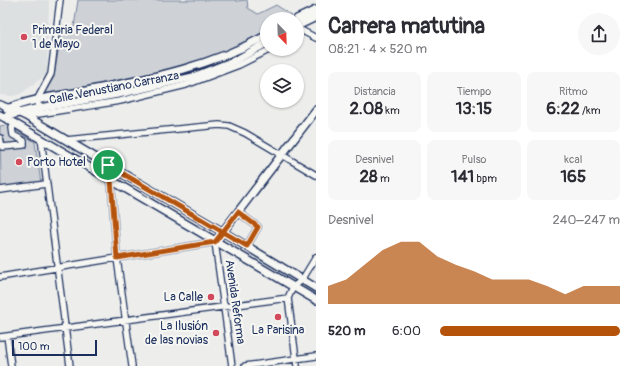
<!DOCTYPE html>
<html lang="es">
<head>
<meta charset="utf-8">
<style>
  :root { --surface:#fff; --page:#f7f7f7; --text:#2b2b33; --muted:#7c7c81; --accent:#b45309 }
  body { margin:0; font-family:Pangolin,sans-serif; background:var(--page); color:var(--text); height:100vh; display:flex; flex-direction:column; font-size:15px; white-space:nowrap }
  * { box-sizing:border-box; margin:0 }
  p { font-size:13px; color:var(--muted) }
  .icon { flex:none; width:22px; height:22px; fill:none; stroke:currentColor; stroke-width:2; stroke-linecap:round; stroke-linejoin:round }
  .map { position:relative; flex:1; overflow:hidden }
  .panel { display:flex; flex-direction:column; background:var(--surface); width:316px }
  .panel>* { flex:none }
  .needle { width:26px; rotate:157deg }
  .controls { position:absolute; left:260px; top:12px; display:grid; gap:8px }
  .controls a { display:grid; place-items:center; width:44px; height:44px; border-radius:50%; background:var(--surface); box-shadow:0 1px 3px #0004; font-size:20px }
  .scale { position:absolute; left:12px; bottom:10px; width:85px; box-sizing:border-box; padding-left:4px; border:2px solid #1b2f5e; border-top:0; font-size:11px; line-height:14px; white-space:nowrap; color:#1b2f5e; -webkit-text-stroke:3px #f6f6f2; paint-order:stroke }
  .pin { position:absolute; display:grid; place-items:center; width:34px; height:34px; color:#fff; margin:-17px; border:2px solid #fff; border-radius:50%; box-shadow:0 1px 4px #0007 }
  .round { display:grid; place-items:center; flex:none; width:42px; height:42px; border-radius:21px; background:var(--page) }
  .summary { display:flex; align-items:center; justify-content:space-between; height:68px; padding:0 12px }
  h1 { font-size:22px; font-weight:800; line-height:30px }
  .figures { display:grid; grid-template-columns:repeat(3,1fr); gap:6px; height:68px; padding:4px 12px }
  .figures div { display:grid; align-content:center; border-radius:8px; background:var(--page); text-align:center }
  .figures b { font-size:17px; font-weight:800 }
  .figures small { font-size:11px; font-weight:400 }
  .figures p { font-size:11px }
  .chart { height:112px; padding:8px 12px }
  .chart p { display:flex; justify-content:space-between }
  .chart svg { width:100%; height:72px; margin-top:4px; fill:var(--accent); opacity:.7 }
  ul { padding:0 12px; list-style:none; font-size:13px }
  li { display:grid; grid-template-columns:64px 48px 1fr; align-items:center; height:30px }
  li i { height:10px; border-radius:5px; background:var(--accent) }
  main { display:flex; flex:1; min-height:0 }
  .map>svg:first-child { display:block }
  .built { fill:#dde0e1 }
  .green { fill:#ced2d7; stroke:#74809a }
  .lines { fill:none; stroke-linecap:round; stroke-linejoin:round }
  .minor-casing { stroke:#1b2f5e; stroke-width:8 }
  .major-casing { stroke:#1b2f5e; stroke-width:10 }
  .minor { stroke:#f6f6f2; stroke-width:5.5 }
  .major { stroke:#f6f6f2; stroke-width:7 }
  .route-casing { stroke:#fff; stroke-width:8 }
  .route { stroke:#b45309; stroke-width:5 }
  .poi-dot { fill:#d1495b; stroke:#f6f6f2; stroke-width:1.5 }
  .labels { text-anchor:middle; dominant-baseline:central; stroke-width:4; stroke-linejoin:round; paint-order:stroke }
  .poi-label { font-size:12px; fill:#1b2f5e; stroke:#f6f6f2; text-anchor:start }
  .street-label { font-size:12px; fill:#1b2f5e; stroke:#f6f6f2 }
</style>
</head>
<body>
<main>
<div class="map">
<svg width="316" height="366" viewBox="0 0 316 366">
  <rect width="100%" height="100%" fill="#edeeec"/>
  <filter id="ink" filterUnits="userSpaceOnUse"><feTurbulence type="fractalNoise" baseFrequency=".025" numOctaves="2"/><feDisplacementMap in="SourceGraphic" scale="8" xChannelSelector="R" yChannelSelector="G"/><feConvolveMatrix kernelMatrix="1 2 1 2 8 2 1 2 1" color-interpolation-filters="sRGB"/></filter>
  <g filter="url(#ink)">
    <path class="built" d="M0,0H49L47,74L21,94L13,96L0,95Z"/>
    <path class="green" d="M78,0H235L236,1L247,0L248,8L258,14L276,5L291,15L285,19H267V30L263,33L222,52L173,69L42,97L54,77L62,26L74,27Z
      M7,125L35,142L41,183L1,188L0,126Z"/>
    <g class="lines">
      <defs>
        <path id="minor" d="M297,28L316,38
          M0,104L9,108
          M39,108L37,100L51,74L60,0
          M26,116L120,101L186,85L239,65L271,49
          M0,138L2,147L24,145V141L13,135L12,128L15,123
          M41,138L70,366
          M66,140L219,125L229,126L245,133L316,175
          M111,180L117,258L132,366
          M0,190L46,184
          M238,212L258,227L247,246
          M0,277L215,242L232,366
          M7,336L11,366
          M0,337L288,298
          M245,366L316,356
          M297,366L288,298L293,287L302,280L316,257"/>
        <path id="major" d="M297,19L316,10
          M297,26L316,17
          M9,108L26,116L108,165L223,232L316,288
          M7,109C33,98 68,95 96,89C154,78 215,65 267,35
          M0,115L316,300
          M3,117L39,108L118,94L193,77L236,60L267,43
          M215,242L316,110"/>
      </defs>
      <use href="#minor" class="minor-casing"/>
      <use href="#major" class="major-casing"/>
      <use href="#minor" class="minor"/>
      <use href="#major" class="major"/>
    </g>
  </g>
  <g class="lines" filter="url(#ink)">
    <defs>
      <path id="route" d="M108,165L102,175L111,180L117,258L215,242L238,212L258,227L247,246L108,165"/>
    </defs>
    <use href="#route" class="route-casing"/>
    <use href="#route" class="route"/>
  </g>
  <g class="poi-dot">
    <circle cx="24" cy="37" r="4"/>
    <circle cx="19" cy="162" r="4"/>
    <circle cx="211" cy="297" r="4"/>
    <circle cx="278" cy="317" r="4"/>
    <circle cx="216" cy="333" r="4"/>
  </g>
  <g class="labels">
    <g class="poi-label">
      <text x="32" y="30">Primaria Federal<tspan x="32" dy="14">1 de Mayo</tspan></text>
      <text x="27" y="162">Porto Hotel</text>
      <text x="203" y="297" text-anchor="end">La Calle</text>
      <text x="208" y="326" text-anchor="end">La Ilusión<tspan x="208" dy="14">de las novias</tspan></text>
      <text x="278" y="330" text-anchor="middle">La Parisina</text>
    </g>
    <g class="street-label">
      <text transform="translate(114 88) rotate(-11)">Calle Venustiano Carranza</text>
      <text transform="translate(235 302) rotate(82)">Avenida Reforma</text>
    </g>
  </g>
</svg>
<div class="controls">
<a><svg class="needle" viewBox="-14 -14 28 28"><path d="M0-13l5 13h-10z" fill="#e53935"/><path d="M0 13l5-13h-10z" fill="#7c7c81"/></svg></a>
<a><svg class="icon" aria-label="layers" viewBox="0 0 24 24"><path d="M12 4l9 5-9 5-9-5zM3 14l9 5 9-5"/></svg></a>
</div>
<div class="scale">100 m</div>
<div class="pin" style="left:108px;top:165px;background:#1e9e55"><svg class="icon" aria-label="arrive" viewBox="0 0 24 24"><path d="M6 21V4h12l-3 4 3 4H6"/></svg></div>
</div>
<section class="panel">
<div class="summary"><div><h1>Carrera matutina</h1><p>08:21 · 4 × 520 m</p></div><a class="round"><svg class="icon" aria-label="share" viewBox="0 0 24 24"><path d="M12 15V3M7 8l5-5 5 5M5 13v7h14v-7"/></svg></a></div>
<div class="figures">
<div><p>Distancia</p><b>2.08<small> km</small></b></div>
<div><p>Tiempo</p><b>13:15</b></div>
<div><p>Ritmo</p><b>6:22<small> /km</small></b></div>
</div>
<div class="figures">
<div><p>Desnivel</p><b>28<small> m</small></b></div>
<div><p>Pulso</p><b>141<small> bpm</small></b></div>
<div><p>kcal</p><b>165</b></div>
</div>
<div class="chart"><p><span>Desnivel</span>240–247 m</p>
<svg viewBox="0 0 160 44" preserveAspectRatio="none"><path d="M0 44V33L10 29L20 20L30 11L40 6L50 6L60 15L70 20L80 24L90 29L100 29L110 29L120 33L130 38L140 33L150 33L160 33V44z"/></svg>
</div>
<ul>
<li><b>520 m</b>6:00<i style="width:100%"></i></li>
</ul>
</section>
</main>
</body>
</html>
